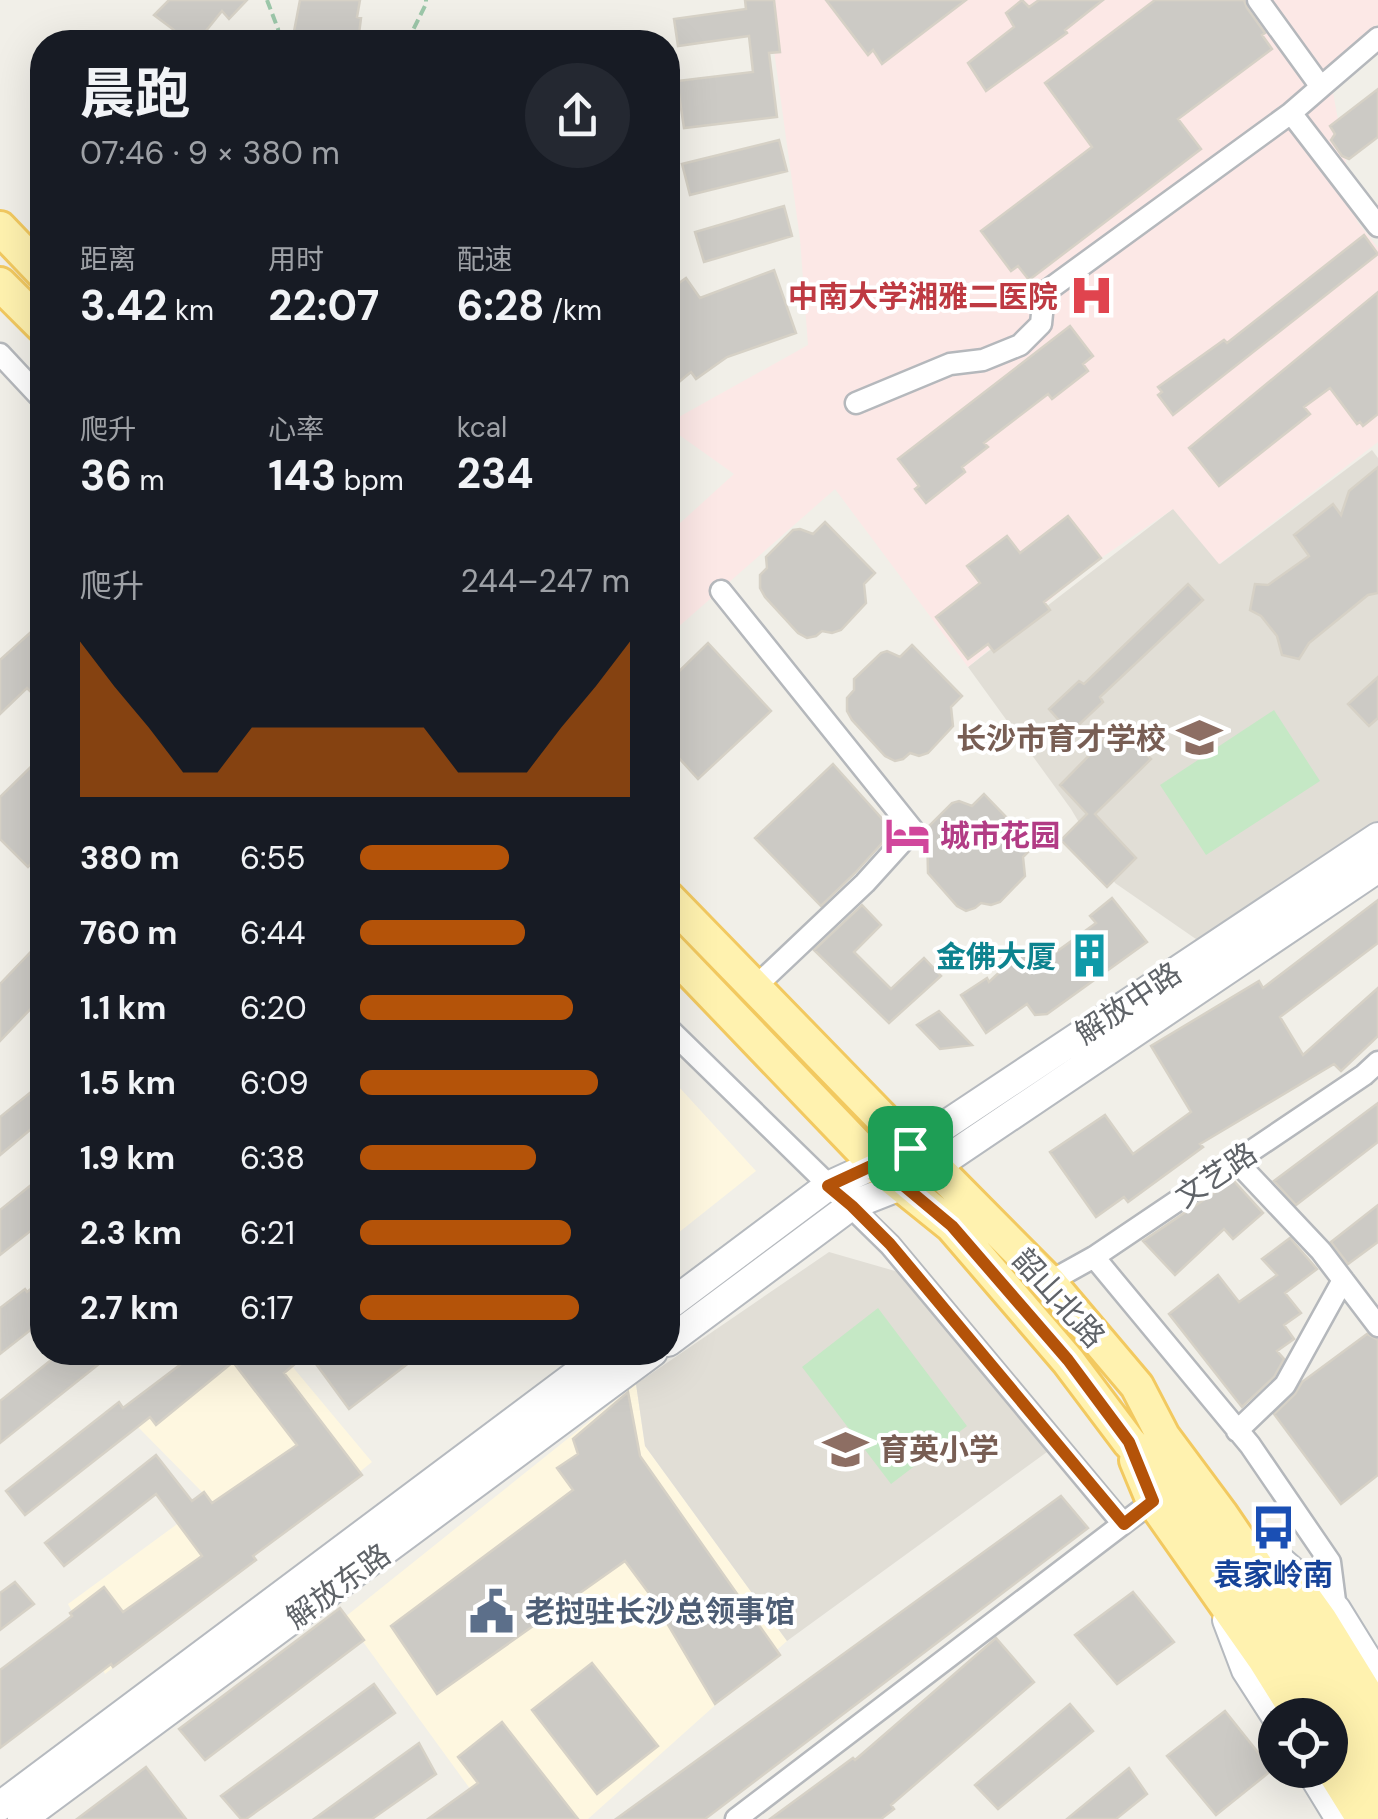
<!DOCTYPE html>
<html lang="zh">
<head>
<meta charset="utf-8">
<style>
  :root { --surface:#171b24; --page:#242831; --text:#f1f3f6; --muted:#9ea1a6; --accent:#b45309 }
  body { margin:0; font-family:"DM Sans","Noto Sans SC",sans-serif; background:var(--page); color:var(--text); height:100vh; display:flex; flex-direction:column; font-size:38px; white-space:nowrap }
  * { box-sizing:border-box; margin:0 }
  p { font-size:32px; color:var(--muted) }
  .icon { flex:none; width:55px; height:55px; fill:none; stroke:currentColor; stroke-width:2; stroke-linecap:round; stroke-linejoin:round }
  .map { position:relative; flex:1; overflow:hidden }
  .sheet { position:absolute; left:30px; top:30px; width:650px; height:1335px; display:flex; flex-direction:column; background:var(--surface); border-radius:40px; box-shadow:0 10px 40px #0002 }
  .sheet>* { flex:none }
  .fabs { position:absolute; left:1258px; top:1698px; display:grid; gap:20px }
  .fabs a { display:grid; place-items:center; width:90px; height:90px; border-radius:50%; background:var(--surface); box-shadow:0 10px 40px #0002; font-size:50px }
  .pin { position:absolute; display:grid; place-items:center; width:85px; height:85px; color:#fff; margin:-42px; border-radius:20px; box-shadow:0 5px 15px #0006 }
  .round { display:grid; place-items:center; flex:none; width:105px; height:105px; border-radius:52px; background:var(--page) }
  .summary { display:flex; align-items:center; justify-content:space-between; height:170px; padding:0 50px }
  h1 { font-size:55px; font-weight:700; line-height:75px }
  .figures { display:grid; grid-template-columns:repeat(3,1fr); gap:15px; height:170px; padding:10px 50px }
  .figures div { display:grid; align-content:center }
  .figures b { font-size:42px; font-weight:700 }
  .figures small { font-size:28px; font-weight:400 }
  .figures p { font-size:28px }
  .chart { height:280px; padding:20px 50px }
  .chart p { display:flex; justify-content:space-between }
  .chart svg { width:100%; height:180px; margin-top:10px; fill:var(--accent); opacity:.7 }
  ul { padding:0 50px; list-style:none; font-size:32px }
  li { display:grid; grid-template-columns:160px 120px 1fr; align-items:center; height:75px }
  li i { height:25px; border-radius:12px; background:var(--accent) }
  .map>svg:first-child { display:block }
  .commercial { fill:#fef7e0 }
  .education { fill:#e1ded6 }
  .medical { fill:#fce8e6 }
  .green { fill:#c5e8c5 }
  .building { fill:#cccac5; stroke:#d6d1c6; stroke-width:2.5 }
  .lines { fill:none; stroke-linecap:round; stroke-linejoin:round }
  .street-casing { stroke:#b5b8bc; stroke-width:25 }
  .secondary-casing { stroke:#b6babf; stroke-width:32 }
  .primary-casing { stroke:#f2c960; stroke-width:38 }
  .path { stroke:#9cc7a9; stroke-width:4; stroke-dasharray:10 5; stroke-linecap:butt }
  .street { stroke:#fff; stroke-width:20 }
  .secondary { stroke:#fff; stroke-width:28 }
  .primary { stroke:#fff2af; stroke-width:32 }
  .route-casing { stroke:#fff; stroke-width:20 }
  .route { stroke:#b45309; stroke-width:12 }
  .labels { text-anchor:middle; dominant-baseline:central; stroke-width:8; stroke-linejoin:round; paint-order:stroke }
  .health-label { font-size:30px; font-weight:bold; fill:#be3a42; stroke:#fff; text-anchor:end }
  .education-label { font-size:30px; font-weight:bold; fill:#785e54; stroke:#fff; text-anchor:end }
  .hotel-label { font-size:30px; font-weight:bold; fill:#b23c85; stroke:#fff; text-anchor:start }
  .culture-label { font-size:30px; font-weight:bold; fill:#0d838f; stroke:#fff; text-anchor:end }
  .street-label { font-size:30px; fill:#5f6368; stroke:#fff }
  .transit-label { font-size:30px; font-weight:bold; fill:#164399; stroke:#fff }
  .service-label { font-size:30px; font-weight:bold; fill:#4e5e75; stroke:#fff; text-anchor:start }
</style>
</head>
<body>
<div class="map">
<svg width="1378" height="1819" viewBox="0 0 1378 1819">
  <rect width="100%" height="100%" fill="#f1efe8"/>
  <path class="commercial" d="M668,1075L756,1171L668,1241Z
    M243,1353H281L372,1462L105,1674L68,1604L210,1500L135,1424Z
    M636,1384L645,1446L787,1641L588,1819H492L345,1617Z"/>
  <path class="education" d="M1372,450L1378,458V826L1206,946L1115,883L1071,809L968,667L1174,508L1220,564Z
    M829,1252L902,1273L1047,1452L787,1641L645,1446L636,1384Z"/>
  <path class="medical" d="M767,0H1378V24L1328,66L1357,221L1378,248V442L1219,564L1173,509L1101,558L968,667L835,489L668,636V534L734,474L668,427V423L808,345L800,239Z"/>
  <path class="green" d="M1274,710L1320,781L1206,855L1160,785Z
    M878,1308L967,1426L891,1484L802,1367Z"/>
  <path class="building" d="M169,0H247L229,19L222,11L197,42H167L174,30L154,15Z
    M300,0H360L357,17L361,18L358,42H292Z
    M745,0H774L780,52L769,53L777,117L684,128L677,81L753,72L749,36L678,46L674,19L746,9Z
    M826,0H966L882,64L873,50L868,55Z
    M1022,0L1029,7L1039,0H1103L1065,30L1067,33L986,91L968,63L1014,27L1006,13Z
    M1155,0H1244L1247,8L1265,33L1262,35L1272,49L1178,119L1201,149L1029,280L1018,266L1011,271L981,231L1092,147L1045,83Z
    M1378,89V137L1349,159L1342,156L1331,140L1335,134L1330,126Z
    M779,140L787,171L690,195L682,164Z
    M784,206L792,236L704,262L695,232Z
    M1364,235L1378,254L1173,415L1158,395L1162,392L1158,387L1224,340L1227,343Z
    M774,270L796,333L727,357L696,379L691,372L668,391V291L686,278L700,298Z
    M1378,292V414L1363,426L1360,422L1357,424L1330,388L1304,407L1310,414L1219,486L1189,448Z
    M1070,326L1093,356L1083,364L1088,371L1052,399L1048,394L984,443L988,447L962,467L965,472L926,503L915,489L919,486L898,459Z
    M1378,467V593L1368,595L1309,643L1299,659L1282,655L1277,636L1261,616L1250,610L1255,584L1268,585L1309,556L1294,535L1333,504L1341,515L1349,491Z
    M1068,516L1101,558L1044,602L1050,610L994,652L988,644L968,659L936,617L980,583L967,566L1007,536L1020,553Z
    M825,522L875,573L864,584L866,603L841,630L832,633L822,631L816,636L807,638L798,633L765,597L760,588V575L767,568L766,557L793,530L800,529L813,534Z
    M1188,584L1203,600L1100,697L1103,702L1070,733L1049,709L1079,681L1084,684Z
    M42,622V703L27,688L0,714V660Z
    M708,643L771,711L698,779L668,746V682Z
    M912,645L962,696L951,707L953,726L928,753L919,756L910,753L903,759L895,761L885,756L852,720L847,711V698L854,690V679L881,653L887,651L900,657Z
    M1378,677V718L1369,726L1348,704Z
    M1119,725L1151,759L1095,814L1136,858L1107,887L1061,840L1087,814L1060,785Z
    M42,756V853L28,867L0,839V797Z
    M833,764L893,831L855,873L821,906L755,838Z
    M984,794L1034,846L1023,857L1025,876L1000,902L991,905L981,903L975,908L966,911L957,906L928,873L927,828L952,803L959,801L972,806Z
    M1112,898L1147,942L1047,1014L1035,1015L1027,1004L986,1033L961,995L987,978L989,982L1024,949L1041,963L1096,923L1090,916Z
    M1378,900V943L1280,1017L1303,1055L1378,988V1036L1341,1071L1334,1064L1200,1144L1203,1147L1128,1202L1124,1197L1096,1217L1050,1152L1105,1115L1133,1154L1191,1112L1151,1046L1259,981L1263,988Z
    M862,905L881,925L854,952L891,989L924,958L941,976L889,1023L814,950Z
    M42,940V997L0,1041V984Z
    M939,1011L972,1045L940,1049L917,1025Z
    M42,1083V1120L0,1155V1117Z
    M1378,1103V1142L1296,1205L1274,1181Z
    M42,1176V1222L0,1255V1210Z
    M1233,1180L1263,1213L1233,1239L1224,1229L1175,1275L1143,1241Z
    M1378,1205V1242L1348,1264L1331,1242Z
    M1290,1238L1317,1269L1285,1293L1301,1313L1284,1325L1294,1339L1277,1351L1284,1359L1274,1377L1242,1407L1169,1314L1218,1275L1239,1302L1277,1275L1262,1259Z
    M42,1280V1321L0,1354V1308L25,1289L27,1292Z
    M1367,1334L1378,1340V1475L1341,1504L1274,1414L1295,1394L1302,1382Z
    M61,1352H114L0,1443V1401Z
    M197,1352H423L349,1409L308,1353L284,1373L362,1475L253,1556L256,1560L113,1667L111,1664L0,1748V1670L72,1616L70,1613L104,1587L123,1612L202,1556L156,1494L64,1566L45,1543L156,1455L192,1501L204,1492L212,1503L297,1445L233,1362L156,1425L150,1417L25,1515L6,1491L119,1402L123,1408Z
    M628,1392L640,1456L780,1655L715,1704L651,1596L625,1561L437,1694L391,1626L573,1490L557,1468L578,1454L573,1439Z
    M1061,1496L1088,1528L705,1819H616Z
    M15,1582L34,1604L0,1630V1593Z
    M1133,1592L1174,1642L1117,1684L1075,1635Z
    M340,1608L364,1640L205,1760L179,1729Z
    M996,1638L1034,1682L891,1805L894,1809L881,1819H770L853,1758L855,1760Z
    M592,1663L658,1746L597,1794L532,1710Z
    M374,1684L395,1713L246,1819H241L221,1796Z
    M1070,1704L1093,1731L998,1809L975,1785Z
    M1225,1711L1272,1770L1216,1815L1167,1756Z
    M502,1722L578,1819H428L478,1783L458,1757Z
    M419,1743L436,1774L372,1819H314Z
    M146,1767L186,1819H77Z
    M1129,1768L1147,1794L1116,1819H1067Z"/>
  <g class="lines">
    <defs>
      <path id="street" d="M1258,0L1321,87L1291,113L1378,226
        M1321,87L1378,38
        M0,354L42,399
        M856,403L950,364L983,360L1020,345L1041,324L1044,293L1291,113
        M721,591L913,830L865,883L754,988
        M668,1028L890,1245L1123,1524
        M1236,1161L1321,1251L1378,1326
        M1094,1257L1250,1445L1330,1562L1336,1609
        M1049,1282L1094,1257L1364,1075L1378,1062
        M1237,1431L1285,1385L1343,1280
        M736,1819L1153,1501"/>
      <path id="secondary" d="M668,1306L828,1186L911,1148L1378,837
        M668,1342L852,1205L903,1185L935,1167L1378,868
        M1277,1558L1336,1609L1378,1677
        M1227,1620L1246,1670L1275,1715
        M1310,1770L1340,1819
        M0,1806L606,1352
        M22,1819L653,1352"/>
      <path id="primary" d="M0,228L42,272
        M0,284L42,326
        M668,898L911,1148L935,1167L1049,1282L1137,1386L1163,1436L1221,1514L1302,1633L1378,1757
        M668,948L875,1164L952,1226L1068,1361L1129,1442L1171,1487L1316,1699
        M1136,1460L1153,1501L1264,1659L1299,1715
        M1292,1580L1320,1619L1378,1713
        M1340,1737L1378,1797
        M1330,1766L1363,1819"/>
    </defs>
    <use href="#street" class="street-casing"/>
    <use href="#secondary" class="secondary-casing"/>
    <use href="#primary" class="primary-casing"/>
    <path class="path" d="M267,0L278,29L280,42
      M493,40L497,42
      M407,42L426,4V0"/>
    <use href="#street" class="street"/>
    <use href="#secondary" class="secondary"/>
    <use href="#primary" class="primary"/>
  </g>
  <g class="lines">
    <defs>
      <path id="route" d="M910,1148L935,1167L903,1185L952,1226L1068,1360L1129,1442L1153,1501L1124,1524L890,1244L852,1206L828,1186Z"/>
    </defs>
    <use href="#route" class="route-casing"/>
    <use href="#route" class="route"/>
  </g>
  <defs>
    <symbol id="hospital-bare" viewBox="-9 -9 18 18"><path d="M-5-5h3v3.5h4V-5h3V5h-3V1.5h-4V5h-3Z" fill="#e0444e" stroke="#fff" stroke-width="2.5" paint-order="stroke"/></symbol>
    <symbol id="school-bare" viewBox="-9 -9 18 18"><path d="M0-5L7-2L0 1L-7-2ZM-4 1L0 2.5L4 1V4Q0 6-4 4Z" fill="#8d6e63" stroke="#fff" stroke-width="2.5" paint-order="stroke"/></symbol>
    <symbol id="hotel-bare" viewBox="-9 -9 18 18"><path d="M-6-4.5h1.5V1H6V5H4.5V3h-9V5H-6ZM-4 0a1.8 1.8 0 1 1 3.6 0ZM.5 0V-2.5h3Q6-2.5 6 0Z" fill="#d1479c" stroke="#fff" stroke-width="2.5" paint-order="stroke"/></symbol>
    <symbol id="building-bare" viewBox="-9 -9 18 18"><path d="M-4-6H4V6H1V3H-1V6H-4ZM-2.5-4.3h1.7v1.8h-1.7ZM.8-4.3h1.7v1.8H.8ZM-2.5-1h1.7V.8h-1.7ZM.8-1h1.7V.8H.8Z" fill="#0f9aa8" stroke="#fff" stroke-width="2.5" paint-order="stroke"/></symbol>
    <symbol id="bus-bare" viewBox="-9 -9 18 18"><path d="M-5-6H5V4H4V6H2V4H-2V6H-4V4H-5ZM-3.5-4V0h7V-4ZM-3.5 1.2v1.5H-2V1.2ZM2 1.2v1.5H3.5V1.2Z" fill="#1a4fb4" stroke="#fff" stroke-width="2.5" paint-order="stroke"/></symbol>
    <symbol id="civic-bare" viewBox="-9 -9 18 18"><path d="M-.6-6.5H3V-4.5H.6V-3L4-1V1h2V6H-6V1h2V-1L-.6-3ZM-1.2 2.5V6h2.4V2.5Z" fill="#5c6f8a" stroke="#fff" stroke-width="2.5" paint-order="stroke"/></symbol>
  </defs>
  <g fill-rule="evenodd">
    <use href="#hospital-bare" x="1060" y="264" width="63" height="63"/>
    <use href="#school-bare" x="1168" y="706" width="63" height="63"/>
    <use href="#hotel-bare" x="876" y="804" width="63" height="63"/>
    <use href="#building-bare" x="1058" y="924" width="63" height="63"/>
    <use href="#school-bare" x="814" y="1418" width="63" height="63"/>
    <use href="#bus-bare" x="1242" y="1496" width="63" height="63"/>
    <use href="#civic-bare" x="460" y="1580" width="63" height="63"/>
  </g>
  <g class="labels">
    <g class="health-label">
      <text x="1058" y="296">中南大学湘雅二医院</text>
    </g>
    <g class="education-label">
      <text x="1166" y="738">长沙市育才学校</text>
      <text x="879" y="1449" text-anchor="start">育英小学</text>
    </g>
    <g class="hotel-label">
      <text x="940" y="835">城市花园</text>
    </g>
    <g class="culture-label">
      <text x="1056" y="956">金佛大厦</text>
    </g>
    <g class="street-label">
      <text transform="translate(1128 1003) rotate(-34)">解放中路</text>
      <text transform="translate(1216 1175) rotate(-34)">文艺路</text>
      <text transform="translate(1059 1298) rotate(48)">韶山北路</text>
      <text transform="translate(338 1586) rotate(-36)">解放东路</text>
    </g>
    <g class="transit-label">
      <text x="1273" y="1574">袁家岭南</text>
    </g>
    <g class="service-label">
      <text x="525" y="1611">老挝驻长沙总领事馆</text>
    </g>
  </g>
</svg>
<div class="fabs">
<a><svg class="icon" aria-label="locate" viewBox="0 0 24 24"><circle cx="12" cy="12" r="6"/><path d="M12 2v4M12 18v4M2 12h4M18 12h4"/></svg></a>
</div>
<div class="pin" style="left:910px;top:1148px;background:#1e9e55"><svg class="icon" aria-label="arrive" viewBox="0 0 24 24"><path d="M6 21V4h12l-3 4 3 4H6"/></svg></div>
<section class="sheet">
<div class="summary"><div><h1>晨跑</h1><p>07:46 · 9 × 380 m</p></div><a class="round"><svg class="icon" aria-label="share" viewBox="0 0 24 24"><path d="M12 15V3M7 8l5-5 5 5M5 13v7h14v-7"/></svg></a></div>
<div class="figures">
<div><p>距离</p><b>3.42<small> km</small></b></div>
<div><p>用时</p><b>22:07</b></div>
<div><p>配速</p><b>6:28<small> /km</small></b></div>
</div>
<div class="figures">
<div><p>爬升</p><b>36<small> m</small></b></div>
<div><p>心率</p><b>143<small> bpm</small></b></div>
<div><p>kcal</p><b>234</b></div>
</div>
<div class="chart"><p><span>爬升</span>244–247 m</p>
<svg viewBox="0 0 160 44" preserveAspectRatio="none"><path d="M0 44V6L10 17L20 27L30 38L40 38L50 27L60 27L70 27L80 27L90 27L100 27L110 38L120 38L130 38L140 27L150 17L160 6V44z"/></svg>
</div>
<ul>
<li><b>380 m</b>6:55<i style="width:55%"></i></li>
<li><b>760 m</b>6:44<i style="width:61%"></i></li>
<li><b>1.1 km</b>6:20<i style="width:79%"></i></li>
<li><b>1.5 km</b>6:09<i style="width:88%"></i></li>
<li><b>1.9 km</b>6:38<i style="width:65%"></i></li>
<li><b>2.3 km</b>6:21<i style="width:78%"></i></li>
<li><b>2.7 km</b>6:17<i style="width:81%"></i></li>
</ul>
</section>
</div>
</body>
</html>
